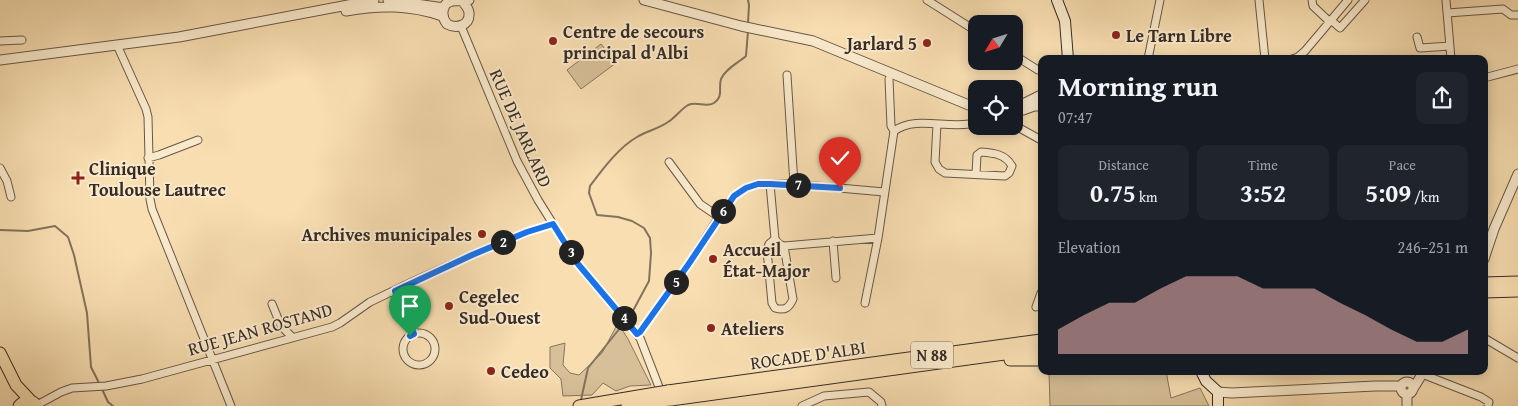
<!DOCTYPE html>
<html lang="en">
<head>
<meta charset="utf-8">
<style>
  :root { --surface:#171b24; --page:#20242c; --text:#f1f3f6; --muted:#9ea1a6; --accent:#c59692 }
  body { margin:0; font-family:"Gentium Book Plus",serif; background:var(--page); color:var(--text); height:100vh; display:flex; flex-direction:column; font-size:19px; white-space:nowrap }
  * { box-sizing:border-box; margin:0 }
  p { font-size:16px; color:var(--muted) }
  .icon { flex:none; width:28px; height:28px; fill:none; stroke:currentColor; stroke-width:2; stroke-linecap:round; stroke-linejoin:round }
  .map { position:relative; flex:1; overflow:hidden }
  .drawer { position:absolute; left:1038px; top:55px; width:450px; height:320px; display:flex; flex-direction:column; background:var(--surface); border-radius:10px; box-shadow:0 2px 12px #0003 }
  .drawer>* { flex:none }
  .needle { width:32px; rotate:232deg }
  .fabs { position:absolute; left:968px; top:15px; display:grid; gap:10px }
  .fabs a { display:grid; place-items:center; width:55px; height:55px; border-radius:10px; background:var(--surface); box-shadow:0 2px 12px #0003; font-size:25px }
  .pin { position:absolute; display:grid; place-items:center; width:42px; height:42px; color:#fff; margin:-51px -21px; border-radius:50% 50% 50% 0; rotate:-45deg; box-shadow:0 0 5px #0007 }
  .pin .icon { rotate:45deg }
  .km { position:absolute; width:25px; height:25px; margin:-12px; border-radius:50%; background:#222; color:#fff; font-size:14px; line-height:25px; text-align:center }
  .round { display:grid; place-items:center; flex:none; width:52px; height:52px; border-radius:10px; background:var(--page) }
  .headline { display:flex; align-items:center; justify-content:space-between; height:85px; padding:0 20px }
  h1 { font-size:28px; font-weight:700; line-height:38px }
  .metrics { display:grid; grid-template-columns:repeat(3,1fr); gap:8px; height:85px; padding:5px 20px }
  .metrics div { display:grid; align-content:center; border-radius:10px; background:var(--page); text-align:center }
  .metrics b { font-size:25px; font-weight:700 }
  .metrics small { font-size:14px; font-weight:400 }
  .metrics p { font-size:14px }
  .chart { height:140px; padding:10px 20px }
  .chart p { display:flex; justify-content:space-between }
  .chart svg { width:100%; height:90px; margin-top:5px; fill:var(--accent); opacity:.7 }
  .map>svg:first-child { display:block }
  .green { fill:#d7c099; stroke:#87765f }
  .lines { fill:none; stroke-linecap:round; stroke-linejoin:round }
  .stream { stroke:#83725c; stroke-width:2 }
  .minor-casing { stroke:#675848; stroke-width:9 }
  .tertiary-casing { stroke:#675848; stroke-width:11 }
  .secondary-casing { stroke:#372b25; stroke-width:12 }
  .primary-casing { stroke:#372b25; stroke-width:13 }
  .trunk-casing { stroke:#372b25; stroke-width:13 }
  .minor { stroke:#faeacc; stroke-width:7 }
  .tertiary { stroke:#faeacc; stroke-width:9 }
  .secondary { stroke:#faeacc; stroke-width:10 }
  .primary { stroke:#f8deb1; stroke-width:11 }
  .trunk { stroke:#f8deb1; stroke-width:11 }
  .trunk-bridge-casing { stroke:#372b25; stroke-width:13; stroke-linecap:butt }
  .trunk-bridge { stroke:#f8deb1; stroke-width:11 }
  .route-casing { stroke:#fff; stroke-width:10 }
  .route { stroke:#1a73e8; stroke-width:6 }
  .poi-dot { fill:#8f2418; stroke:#faeacc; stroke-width:2 }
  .labels { text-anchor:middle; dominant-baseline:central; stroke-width:4; stroke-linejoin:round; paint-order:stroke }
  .shield { fill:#faeacc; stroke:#726457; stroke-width:1 }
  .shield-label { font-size:16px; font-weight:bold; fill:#372b25 }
  .poi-label { font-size:18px; font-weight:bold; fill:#372b25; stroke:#faeacc; text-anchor:start }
  .street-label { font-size:18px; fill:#372b25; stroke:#faeacc }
</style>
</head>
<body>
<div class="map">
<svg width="1518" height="406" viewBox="0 0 1518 406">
  <rect width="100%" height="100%" fill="#f8deb1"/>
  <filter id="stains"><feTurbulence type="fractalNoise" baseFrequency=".004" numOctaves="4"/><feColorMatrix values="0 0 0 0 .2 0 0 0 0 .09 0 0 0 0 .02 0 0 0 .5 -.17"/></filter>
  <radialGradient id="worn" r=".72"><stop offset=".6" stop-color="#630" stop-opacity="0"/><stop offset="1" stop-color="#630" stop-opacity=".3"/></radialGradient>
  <path class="green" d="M601,44L616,63L581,89L567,70Z
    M618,323L628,339L651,385L630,386L616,391L603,383L592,395L563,396L561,379L550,368V347L565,343L563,365L570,373L579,375L602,353Z
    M1049,371H1166L1171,398L1200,388L1209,406H1050Z"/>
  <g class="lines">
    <path class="stream" d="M748,0L749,5L748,23
      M0,230L28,231L55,226L68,237L74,255L87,313L91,367L100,385
      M628,320L649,281L651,253L650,238L644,228L632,221L618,217L597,215L589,193L590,186C602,170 619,147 637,137C647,131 658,129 668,122C676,117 680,110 688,105C697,101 706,108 714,103C724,96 718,88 721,79C726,68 738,63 746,56L748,31
      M102,389L108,402L113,406
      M581,400L588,368L624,323"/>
    <defs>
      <path id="minor" d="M927,0L976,31
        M1259,0L1265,59
        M1312,0L1313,6L1330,22
        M1446,0L1451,59
        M1447,13L1503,9L1511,15H1518
        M1331,20L1340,28L1365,0
        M461,26L517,161L538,200L578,264L640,338L659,387
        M1417,37L1420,48L1450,46
        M0,41L22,40
        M117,45L146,109L148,117L150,199L152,209L231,406
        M1014,55L1038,70
        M1148,59L1160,0
        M1292,59L1298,57L1305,51L1348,0
        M787,75L794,184
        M1484,78L1518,69
        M937,124L935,162L939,169L945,173L1005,176L1009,173L1012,166C1005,154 994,153 981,152L977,155L976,174
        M1014,125L1041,140
        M894,131C915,116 944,128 969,124L972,122L976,113
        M148,158L159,155L198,140
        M669,162L700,204L719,217
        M0,168L7,181L11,197
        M770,184L775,239L769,244L767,250L772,303L775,308C785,311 789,308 793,299L784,246L779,244L775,239
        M833,241L836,278
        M784,246L878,238
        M395,291L414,334
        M865,303L878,238L894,131L891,126L889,79
        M272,304L281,326L292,337
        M1036,307L1041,293
        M403 349a16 16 0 1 1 32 0a16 16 0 1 1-32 0Z
        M637,334L640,332L688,265L726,206L734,196L746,188L758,184H794L884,192
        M1484,338L1518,358
        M1422,374L1481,397L1489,402L1488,406
        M37,405L61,392L72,388L106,386L142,379L332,327L340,323L370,302L416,280L472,255L527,232L553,224
        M802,406L824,396L869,392L881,402L882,406"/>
      <path id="tertiary" d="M388,0L444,8
        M644,0L741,26L813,41L976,108
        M463,2C466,6 469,9 469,13C470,26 456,29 447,24C441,17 441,3 452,1C459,0 462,2 469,0
        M346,11C380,5 410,5 442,16
        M0,60L179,37L374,0
        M1023,110L1034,106H1041
        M1014,116L1025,103L1041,95
        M1484,259L1494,229L1518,174
        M1401 388a6 6 0 1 1 12 0a6 6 0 1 1-12 0Z
        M1413,389L1424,371
        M1218,392L1232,393L1375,386H1401
        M1407,394V406"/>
      <path id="secondary" d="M1057,0L1065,21L1068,59
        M1201,371L1206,381L1218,392V406"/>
      <path id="primary" d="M0,353L16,385L31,401
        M19,406C24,400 32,399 37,406"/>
      <path id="trunk" d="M1484,283L1518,282
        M1484,292L1518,291
        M1010,360H1041
        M668,391L1041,340
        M671,400L1041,349
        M579,406L656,393
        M627,406L660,401"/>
    </defs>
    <use href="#minor" class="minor-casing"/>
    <use href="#tertiary" class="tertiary-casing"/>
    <use href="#secondary" class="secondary-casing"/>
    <use href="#primary" class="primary-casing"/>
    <use href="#trunk" class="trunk-casing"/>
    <use href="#minor" class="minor"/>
    <use href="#tertiary" class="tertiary"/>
    <use href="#secondary" class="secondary"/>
    <use href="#primary" class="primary"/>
    <use href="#trunk" class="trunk"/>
    <defs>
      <path id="trunk-bridge" d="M656,393L668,391
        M660,401L671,400"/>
    </defs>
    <use href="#trunk-bridge" class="trunk-bridge-casing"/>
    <use href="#trunk-bridge" class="trunk-bridge"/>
  </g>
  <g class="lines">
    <defs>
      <path id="route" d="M410,336L414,334L395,291L472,255L527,232L553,224L578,264L637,334L640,332L688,265L734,196L746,188L758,184H770L840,188"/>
    </defs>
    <use href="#route" class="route-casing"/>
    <use href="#route" class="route"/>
  </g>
  <g class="poi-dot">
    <circle cx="1116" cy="35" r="5"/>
    <circle cx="553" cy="41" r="5"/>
    <circle cx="927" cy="43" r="5"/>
    <path d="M75.5 170.5h5v5h5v5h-5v5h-5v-5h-5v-5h5z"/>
    <circle cx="482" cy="234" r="5"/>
    <circle cx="713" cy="259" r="5"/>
    <circle cx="449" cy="306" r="5"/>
    <circle cx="711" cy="328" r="5"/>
    <circle cx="491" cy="371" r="5"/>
  </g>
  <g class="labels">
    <rect class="shield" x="911" y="341.5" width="42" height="27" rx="4"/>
    <g class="shield-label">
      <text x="932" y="355">N 88</text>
    </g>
    <g class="poi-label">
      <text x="563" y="31">Centre de secours<tspan x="563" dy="21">principal d'Albi</tspan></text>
      <text x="1126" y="35">Le Tarn Libre</text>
      <text x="917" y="43" text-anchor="end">Jarlard 5</text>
      <text x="89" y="168">Clinique<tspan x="89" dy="21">Toulouse Lautrec</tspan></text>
      <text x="472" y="234" text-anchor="end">Archives municipales</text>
      <text x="723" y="249">Accueil<tspan x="723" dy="21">État-Major</tspan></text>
      <text x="459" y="296">Cegelec<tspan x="459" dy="21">Sud-Ouest</tspan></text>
      <text x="721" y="328">Ateliers</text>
      <text x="501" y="371">Cedeo</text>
    </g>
    <g class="street-label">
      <text transform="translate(521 128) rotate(66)">RUE DE JARLARD</text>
      <text transform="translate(260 329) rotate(-16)">RUE JEAN ROSTAND</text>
      <text transform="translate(808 355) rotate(-8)">ROCADE D'ALBI</text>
    </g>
  </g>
  <rect width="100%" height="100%" filter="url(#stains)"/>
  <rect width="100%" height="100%" fill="url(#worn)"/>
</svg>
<div class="fabs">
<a><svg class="needle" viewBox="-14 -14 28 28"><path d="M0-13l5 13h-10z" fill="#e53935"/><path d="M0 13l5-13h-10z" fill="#9ea1a6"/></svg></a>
<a><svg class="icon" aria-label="locate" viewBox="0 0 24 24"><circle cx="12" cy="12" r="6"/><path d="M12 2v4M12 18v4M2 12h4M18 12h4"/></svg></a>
</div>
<div class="pin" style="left:410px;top:336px;background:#1e9e55"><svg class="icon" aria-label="arrive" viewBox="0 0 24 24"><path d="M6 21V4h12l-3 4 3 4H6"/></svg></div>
<div class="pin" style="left:840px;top:188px;background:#d93025"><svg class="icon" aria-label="check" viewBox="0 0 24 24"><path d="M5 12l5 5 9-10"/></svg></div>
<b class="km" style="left:503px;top:242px">2</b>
<b class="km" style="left:571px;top:252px">3</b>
<b class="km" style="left:624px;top:318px">4</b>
<b class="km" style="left:676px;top:282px">5</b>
<b class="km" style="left:723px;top:211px">6</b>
<b class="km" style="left:798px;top:185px">7</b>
<section class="drawer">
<div class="headline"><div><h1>Morning run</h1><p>07:47</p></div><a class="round"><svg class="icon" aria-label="share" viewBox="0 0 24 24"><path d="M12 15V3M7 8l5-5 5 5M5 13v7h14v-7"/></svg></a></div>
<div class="metrics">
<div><p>Distance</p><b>0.75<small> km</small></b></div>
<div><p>Time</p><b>3:52</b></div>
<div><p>Pace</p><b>5:09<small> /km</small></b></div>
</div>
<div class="chart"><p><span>Elevation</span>246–251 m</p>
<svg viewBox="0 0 160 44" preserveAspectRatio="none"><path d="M0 44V32L10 25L20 19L30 19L40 12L50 6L60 6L70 6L80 12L90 12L100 12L110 19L120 25L130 32L140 38L150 38L160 32V44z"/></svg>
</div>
</section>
</div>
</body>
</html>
